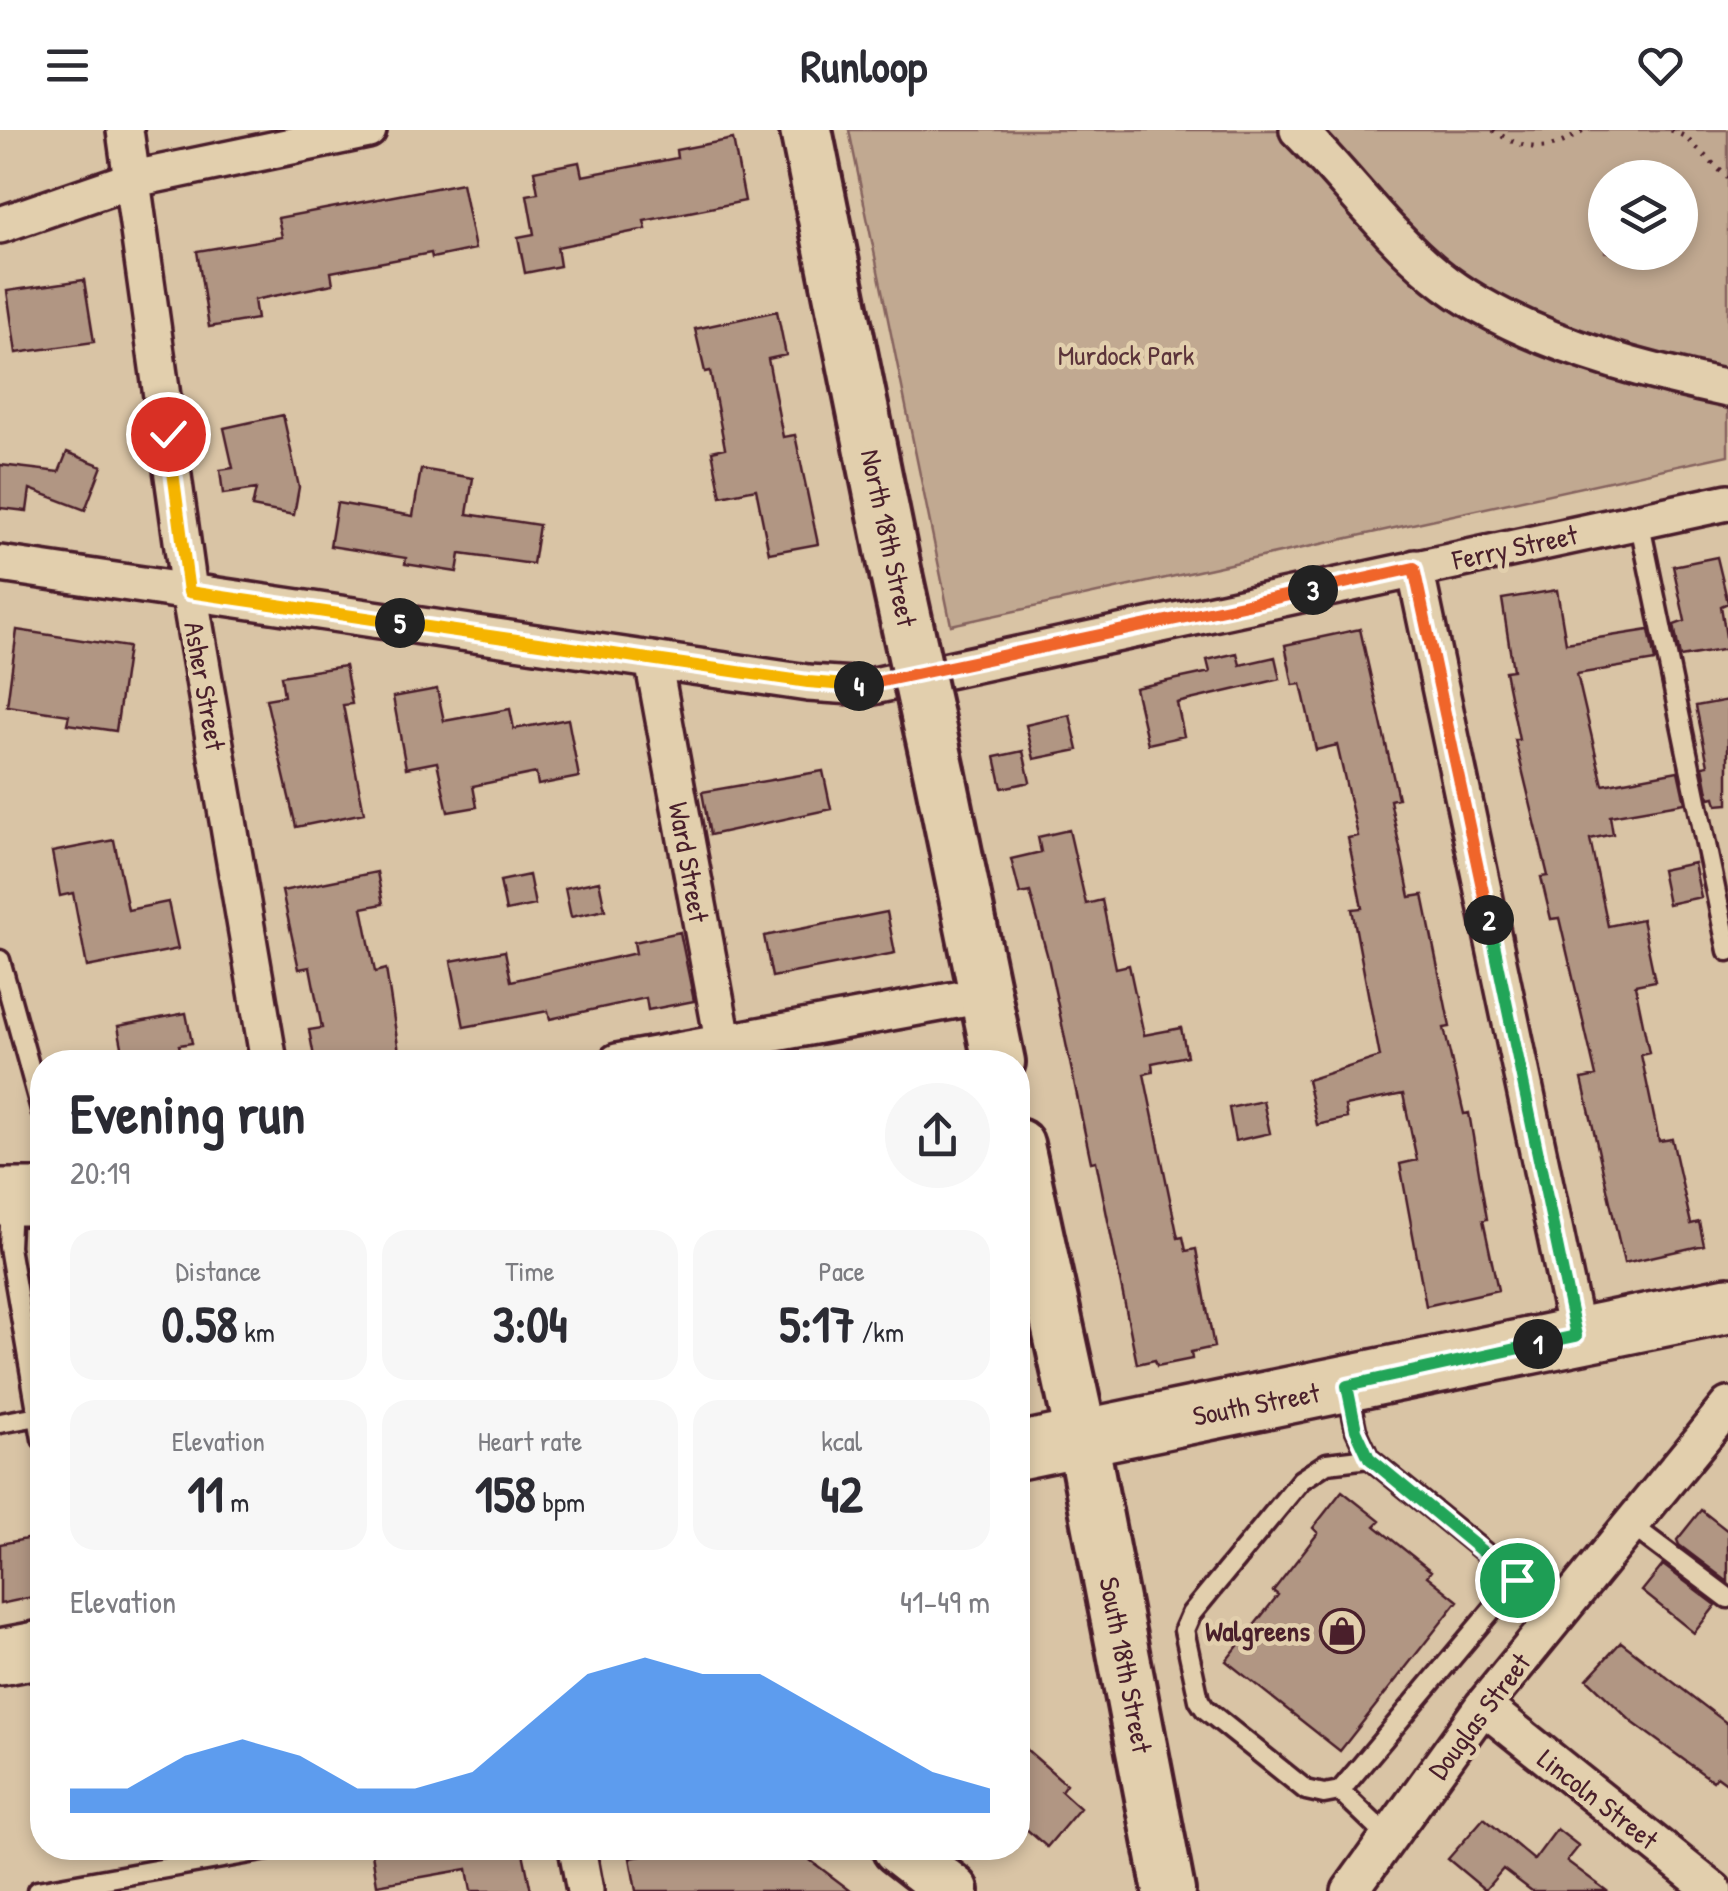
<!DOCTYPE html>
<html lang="en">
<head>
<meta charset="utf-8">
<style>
  :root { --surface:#fff; --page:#f7f7f7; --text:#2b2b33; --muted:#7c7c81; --accent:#1a73e8 }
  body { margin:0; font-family:"Patrick Hand",sans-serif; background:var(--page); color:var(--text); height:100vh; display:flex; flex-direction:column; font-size:38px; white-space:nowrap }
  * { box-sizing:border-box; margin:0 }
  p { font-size:32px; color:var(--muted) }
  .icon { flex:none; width:55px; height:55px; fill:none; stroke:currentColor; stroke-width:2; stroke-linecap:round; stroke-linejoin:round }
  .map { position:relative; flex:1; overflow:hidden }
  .details { position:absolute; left:30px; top:920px; width:1000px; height:810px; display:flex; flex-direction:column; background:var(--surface); border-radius:40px; box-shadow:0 5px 15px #0003 }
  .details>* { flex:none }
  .tools { position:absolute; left:1588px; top:30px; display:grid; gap:20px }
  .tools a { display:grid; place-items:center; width:110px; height:110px; border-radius:50%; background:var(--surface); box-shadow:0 5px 15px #0003; font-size:50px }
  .pin { position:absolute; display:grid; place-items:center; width:85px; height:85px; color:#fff; margin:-42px; border:5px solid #fff; border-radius:50%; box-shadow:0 2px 10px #0007 }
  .km { position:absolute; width:50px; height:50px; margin:-25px; border-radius:50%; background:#222; color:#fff; font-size:28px; line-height:50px; text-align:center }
  .round { display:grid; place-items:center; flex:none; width:105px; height:105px; border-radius:52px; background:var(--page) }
  .head { display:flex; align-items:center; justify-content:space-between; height:170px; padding:0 40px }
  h1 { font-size:55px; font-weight:700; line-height:75px }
  .stats { display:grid; grid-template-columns:repeat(3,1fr); gap:15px; height:170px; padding:10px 40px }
  .stats div { display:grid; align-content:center; border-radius:25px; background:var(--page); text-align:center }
  .stats b { font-size:50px; font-weight:700 }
  .stats small { font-size:28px; font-weight:400 }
  .stats p { font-size:28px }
  .chart { height:280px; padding:20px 40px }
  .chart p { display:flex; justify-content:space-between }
  .chart svg { width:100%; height:180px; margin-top:10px; fill:var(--accent); opacity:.7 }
  header { display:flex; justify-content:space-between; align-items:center; height:130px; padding:0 40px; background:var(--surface); font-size:45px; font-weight:700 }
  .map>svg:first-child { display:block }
  .green { fill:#c1a991; stroke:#86645e; stroke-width:2.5; fill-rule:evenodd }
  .building { fill:#b19683; stroke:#4a1f2b; stroke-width:2.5 }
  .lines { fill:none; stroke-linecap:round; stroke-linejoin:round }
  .service-casing { stroke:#4a1f2b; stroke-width:25 }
  .minor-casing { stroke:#4a1f2b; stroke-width:42 }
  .secondary-casing { stroke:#4a1f2b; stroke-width:58 }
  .primary-casing { stroke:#4a1f2b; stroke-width:62 }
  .path { stroke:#4a1f2b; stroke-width:5; stroke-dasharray:2.5 8; stroke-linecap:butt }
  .service { stroke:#e2cfad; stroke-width:18 }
  .minor { stroke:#e2cfad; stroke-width:35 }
  .secondary { stroke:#e2cfad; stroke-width:50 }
  .primary { stroke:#e2cfad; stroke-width:55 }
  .secondary-bridge-casing { stroke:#4a1f2b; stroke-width:58; stroke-linecap:butt }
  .secondary-bridge { stroke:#e2cfad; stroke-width:50 }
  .split-1-casing { stroke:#fff; stroke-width:20 }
  .split-2-casing { stroke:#fff; stroke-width:20 }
  .split-3-casing { stroke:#fff; stroke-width:20 }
  .split-4-casing { stroke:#fff; stroke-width:20 }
  .split-5-casing { stroke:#fff; stroke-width:20 }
  .split-6-casing { stroke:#fff; stroke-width:20 }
  .split-1 { stroke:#22a559; stroke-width:12 }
  .split-2 { stroke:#22a559; stroke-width:12 }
  .split-3 { stroke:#f0652b; stroke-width:12 }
  .split-4 { stroke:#f0652b; stroke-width:12 }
  .split-5 { stroke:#f5b400; stroke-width:12 }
  .split-6 { stroke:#f5b400; stroke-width:12 }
  .labels { text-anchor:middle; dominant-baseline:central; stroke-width:9; stroke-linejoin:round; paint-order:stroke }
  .park-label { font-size:28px; fill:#5c343a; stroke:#e2cfad }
  .street-label { font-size:28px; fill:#4a1f2b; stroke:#e2cfad }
  .poi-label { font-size:28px; font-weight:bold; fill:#4a1f2b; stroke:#e2cfad; text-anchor:end }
</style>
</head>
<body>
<header><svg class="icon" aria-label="menu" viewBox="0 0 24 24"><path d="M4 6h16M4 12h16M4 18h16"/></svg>Runloop<svg class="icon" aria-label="heart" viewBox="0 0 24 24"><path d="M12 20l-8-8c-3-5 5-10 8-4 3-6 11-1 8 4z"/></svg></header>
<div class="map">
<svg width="1728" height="1761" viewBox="0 0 1728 1761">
  <rect width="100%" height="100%" fill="#d9c4a5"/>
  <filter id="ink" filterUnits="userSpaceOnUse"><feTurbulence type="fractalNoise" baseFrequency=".01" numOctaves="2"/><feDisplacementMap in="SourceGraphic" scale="20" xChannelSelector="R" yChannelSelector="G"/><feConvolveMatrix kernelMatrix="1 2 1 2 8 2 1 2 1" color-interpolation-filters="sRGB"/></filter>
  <g filter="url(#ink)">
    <path class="green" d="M849,0H1728V325L951,495ZM1605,48H1680V122H1605Z"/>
    <path class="building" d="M733,9L745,71L644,91L646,99L557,117L560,136L525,143L518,107L534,104L527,65L538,63L534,41L579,32L582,46L677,28L676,20Z
      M462,53L475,119L432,128L431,123L331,142L333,154L254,170L257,189L209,197L197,121L282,107L278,88Z
      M84,150L94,212L16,223L7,161Z
      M777,181L786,225L768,229L783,307L795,305L818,414L769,423L756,359L721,366L712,321L725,318L710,241L705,242L695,199Z
      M283,285L299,357L294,385L252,377L256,359L223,364L220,340L233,338L224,298Z
      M67,322L102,336L85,380L30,359L27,381L0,378V335L59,342Z
      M421,339L473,348L467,384L539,395L533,434L460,424L457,442L405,434L406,428L330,416L337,373L413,386Z
      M1717,427L1728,473L1721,476L1728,519L1680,527L1674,495L1685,491L1673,436Z
      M1557,460L1566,513L1649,500L1655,531L1577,544L1603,655L1678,641L1685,673L1610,686L1613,704L1590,709L1608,796L1642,789L1655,851L1635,855L1649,923L1641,925L1659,1011L1672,1009L1691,1094L1699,1092L1704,1115L1624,1133L1582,949L1596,946L1559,788L1551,789L1541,747L1548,746L1515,610H1519L1505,541L1513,540L1502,469Z
      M1360,499L1398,668L1390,670L1410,767L1423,765L1450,897L1444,898L1464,984L1469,983L1487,1089L1483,1090L1498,1160L1426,1176L1400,1034L1417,1030L1403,964L1345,976L1347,988L1317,995L1307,950L1380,927L1352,779L1362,778L1348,708L1358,706L1337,615L1316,620L1301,554L1293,555L1285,515Z
      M17,500L128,517L116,601L67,594L69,585L7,576Z
      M1237,523L1240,535L1275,527L1280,549L1177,573L1184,606L1148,614L1135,558L1210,542L1207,530Z
      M345,536L352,574L343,575L364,683L296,697L266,569L284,566L281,546Z
      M437,559L444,591L510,579L514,599L568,589L579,647L538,655L536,643L473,656L477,677L448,682L437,632L406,638L393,567Z
      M1728,570V674L1717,675L1715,667L1709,668L1703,636L1708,635L1696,576Z
      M1070,585L1078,620L1034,629L1026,595Z
      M1023,621L1030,652L1002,658L995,627Z
      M823,641L831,679L710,705L702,662Z
      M1069,700L1086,774L1102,770L1116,838L1129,835L1144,905L1181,898L1187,926L1152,933L1153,942L1144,944L1178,1108L1183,1107L1186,1121L1196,1119L1214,1217L1191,1222L1192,1229L1157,1236L1155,1230L1137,1234L1096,1031L1091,1032L1048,828L1030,762L1020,764L1011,729L1041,722L1038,707Z
      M114,710L128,780L168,772L178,819L87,837L73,763L60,766L52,722Z
      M1694,733L1701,767L1668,774L1661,740Z
      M377,742L383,774L362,778L375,842L386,839L399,922L340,932H315L309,900L322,898L310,837L299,839L282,761Z
      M529,745L535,775L506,781L500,751Z
      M599,751L605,780L571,787L565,758Z
      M887,782L895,823L772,847L764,806Z
      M680,802L694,871L648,880L646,868L550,889L548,881L464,897L451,831L505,821L511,851L636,823L634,812Z
      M186,883L192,913L179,915L183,932H125L118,896Z
      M1263,971L1270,1003L1235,1011L1229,978Z
      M1342,1361L1380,1391L1375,1396L1431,1441L1427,1446L1458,1471L1340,1621L1226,1531L1278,1465L1273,1461L1318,1403L1313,1398Z
      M1701,1380L1728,1401V1452L1679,1415L1677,1410Z
      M42,1406V1465L0,1474V1414Z
      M1663,1435L1716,1475L1694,1503L1642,1461Z
      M1621,1512L1728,1594V1654L1717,1646L1713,1651L1632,1592L1587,1549Z
      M1018,1612L1066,1654L1061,1661L1080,1678L1047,1717L1018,1692Z
      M1484,1688L1534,1730L1557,1699L1579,1716L1567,1731L1607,1761H1532L1503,1739L1485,1760L1448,1729Z
      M404,1718H522L531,1761H471L467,1739L377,1755L372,1723Z
      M686,1718H794L851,1761H636L630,1728Z"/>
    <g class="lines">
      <defs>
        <path id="service" d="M1639,390L1728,821
          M0,830L42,983
          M11,1073L9,1117L42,1309
          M1348,1261L1356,1300L1369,1328
          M0,1293L38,1286
          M1631,1395L1728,1468
          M1517,1450L1340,1661L1324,1664L1306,1660L1205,1579L1199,1570L1184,1500L1191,1484L1301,1350L1327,1333L1369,1328L1559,1483
          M1340,1661L1388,1707
          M37,1761L279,1718"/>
        <path id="minor" d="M125,0L189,461L269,932
          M1298,0C1345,47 1385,103 1436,145C1510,206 1636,240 1728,259
          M0,95L134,49L368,0
          M0,434L808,553L869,557L1728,372
          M1415,438L1577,1206
          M653,530L727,932
          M617,932L984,865
          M1483,1576L1714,1761
          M577,1718L585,1761
          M1350,1761L1483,1576L1728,1276"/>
        <path id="secondary" d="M806,0L896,444
          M940,645L999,932
          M1018,1015L1082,1309L1169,1761
          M898,1718L953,1761"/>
        <path id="primary" d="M0,1067H42
          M1018,1321L1728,1175
          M0,1527L42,1519"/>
      </defs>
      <use href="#service" class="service-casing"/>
      <use href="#minor" class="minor-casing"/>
      <use href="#secondary" class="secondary-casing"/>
      <use href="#primary" class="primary-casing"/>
      <path class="path" d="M1493,0C1524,22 1551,24 1583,0
        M1671,0L1684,6L1728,48"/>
      <use href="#service" class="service"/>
      <use href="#minor" class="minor"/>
      <use href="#secondary" class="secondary"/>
      <use href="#primary" class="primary"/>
      <defs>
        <path id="secondary-bridge" d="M896,444L940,645"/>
      </defs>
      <use href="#secondary-bridge" class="secondary-bridge-casing"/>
      <use href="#secondary-bridge" class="secondary-bridge"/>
    </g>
  </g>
  <g class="lines" filter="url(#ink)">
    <defs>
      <path id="split-1" d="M1517,1450L1369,1328L1356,1300L1347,1256L1538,1214"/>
      <path id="split-2" d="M1489,790L1576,1206L1538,1214"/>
      <path id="split-3" d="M1313,460L1414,438L1489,790"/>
      <path id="split-4" d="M859,556L1313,460"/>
      <path id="split-5" d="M400,493L808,552L859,556"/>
      <path id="split-6" d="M168,304L189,462L400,493"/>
    </defs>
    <use href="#split-1" class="split-1-casing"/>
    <use href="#split-2" class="split-2-casing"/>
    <use href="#split-3" class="split-3-casing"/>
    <use href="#split-4" class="split-4-casing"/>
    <use href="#split-5" class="split-5-casing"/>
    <use href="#split-6" class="split-6-casing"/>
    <use href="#split-1" class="split-1"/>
    <use href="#split-2" class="split-2"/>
    <use href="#split-3" class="split-3"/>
    <use href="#split-4" class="split-4"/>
    <use href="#split-5" class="split-5"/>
    <use href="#split-6" class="split-6"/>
  </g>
  <defs>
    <symbol id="shop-ring" viewBox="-11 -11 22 22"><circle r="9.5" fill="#e2cfad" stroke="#4a1f2b" stroke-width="1.5"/><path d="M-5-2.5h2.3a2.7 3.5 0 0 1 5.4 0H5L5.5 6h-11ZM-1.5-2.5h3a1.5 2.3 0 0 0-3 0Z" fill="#4a1f2b"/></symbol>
  </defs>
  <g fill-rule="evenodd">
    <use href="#shop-ring" x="1317" y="1476" width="50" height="50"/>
  </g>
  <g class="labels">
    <g class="park-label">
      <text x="1126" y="225">Murdock Park</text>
    </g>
    <g class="street-label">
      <text transform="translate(889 408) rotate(78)">North 18th Street</text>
      <text transform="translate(1515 417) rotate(-12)">Ferry Street</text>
      <text transform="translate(205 556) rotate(80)">Asher Street</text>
      <text transform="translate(689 732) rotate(80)">Ward Street</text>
      <text transform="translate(1256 1274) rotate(-11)">South Street</text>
      <text transform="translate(1126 1535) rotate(79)">South 18th Street</text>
      <text transform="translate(1479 1586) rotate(-53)">Douglas Street</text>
      <text transform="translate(1598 1669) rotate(38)">Lincoln Street</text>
    </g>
    <g class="poi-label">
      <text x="1310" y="1501">Walgreens</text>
    </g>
  </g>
</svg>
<div class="tools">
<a><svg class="icon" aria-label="layers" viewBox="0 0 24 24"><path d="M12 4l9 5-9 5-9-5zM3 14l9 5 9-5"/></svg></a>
</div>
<div class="pin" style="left:1517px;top:1450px;background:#1e9e55"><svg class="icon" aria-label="arrive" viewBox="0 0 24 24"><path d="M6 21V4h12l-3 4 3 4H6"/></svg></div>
<div class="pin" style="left:168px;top:304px;background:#d93025"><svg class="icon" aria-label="check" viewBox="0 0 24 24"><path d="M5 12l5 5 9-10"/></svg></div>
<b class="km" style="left:1538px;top:1214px">1</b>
<b class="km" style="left:1489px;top:790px">2</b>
<b class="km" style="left:1313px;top:460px">3</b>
<b class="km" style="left:859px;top:556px">4</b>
<b class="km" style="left:400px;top:493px">5</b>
<section class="details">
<div class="head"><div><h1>Evening run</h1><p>20:19</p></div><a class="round"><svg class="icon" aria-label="share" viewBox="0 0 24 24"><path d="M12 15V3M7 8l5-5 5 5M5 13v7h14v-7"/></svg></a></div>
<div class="stats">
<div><p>Distance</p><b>0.58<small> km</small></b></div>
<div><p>Time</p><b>3:04</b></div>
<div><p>Pace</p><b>5:17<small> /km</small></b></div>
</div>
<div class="stats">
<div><p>Elevation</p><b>11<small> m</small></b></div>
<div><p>Heart rate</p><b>158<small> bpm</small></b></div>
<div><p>kcal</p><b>42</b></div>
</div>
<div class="chart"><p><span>Elevation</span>41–49 m</p>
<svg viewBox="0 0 160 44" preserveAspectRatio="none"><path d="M0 44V38L10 38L20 30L30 26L40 30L50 38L60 38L70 34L80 22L90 10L100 6L110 10L120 10L130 18L140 26L150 34L160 38V44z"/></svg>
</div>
</section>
</div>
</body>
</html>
